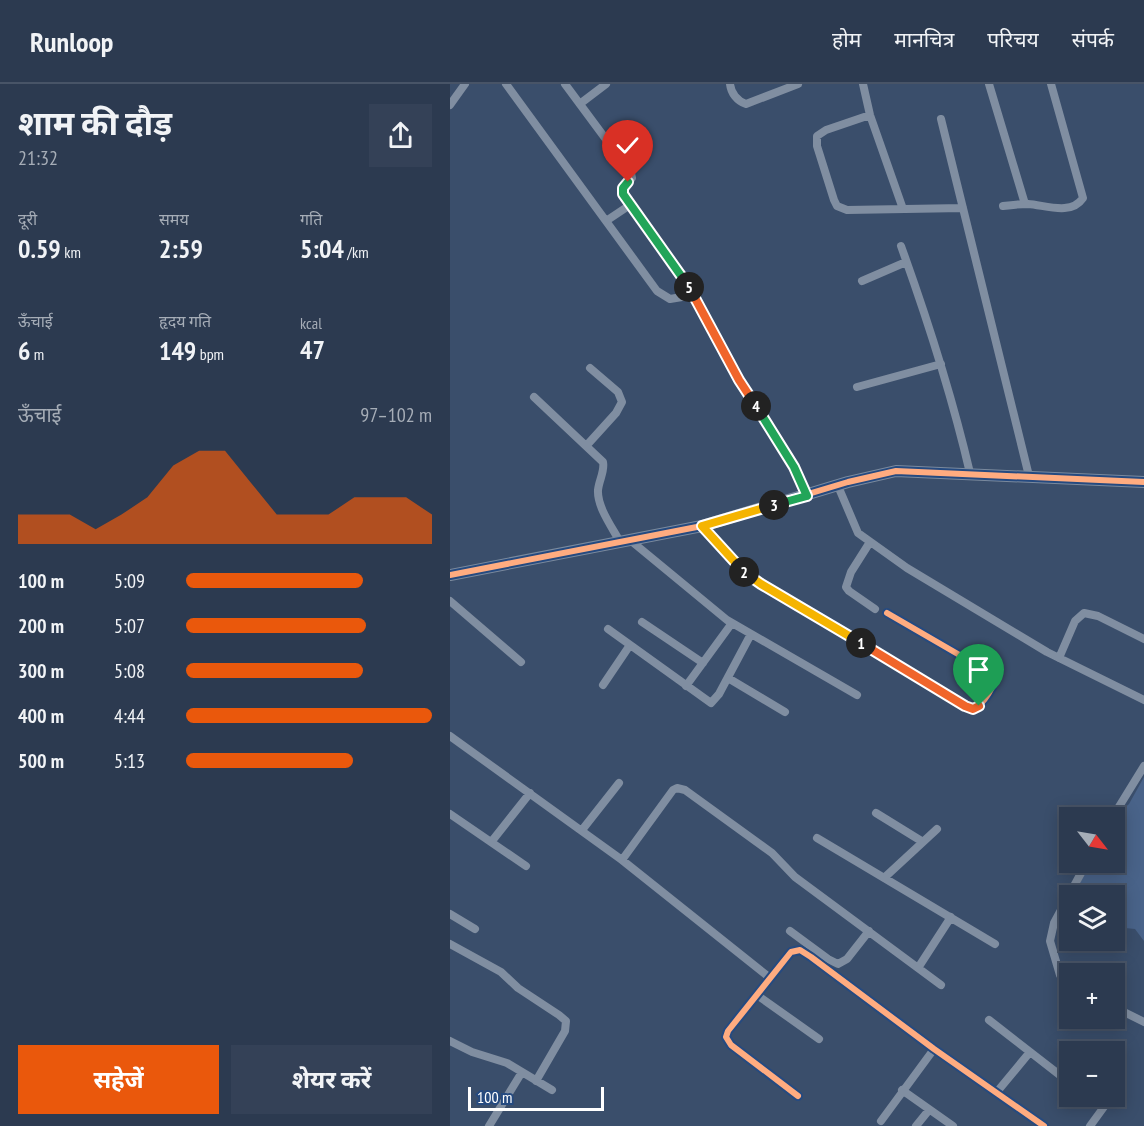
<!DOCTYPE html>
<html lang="hi">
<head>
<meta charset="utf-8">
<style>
  :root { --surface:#2c3a50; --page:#344157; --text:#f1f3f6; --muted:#a6adb7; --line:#485467; --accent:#ea580c }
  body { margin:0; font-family:"PT Sans Narrow","Noto Sans Devanagari",sans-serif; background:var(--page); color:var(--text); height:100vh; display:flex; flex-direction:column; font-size:22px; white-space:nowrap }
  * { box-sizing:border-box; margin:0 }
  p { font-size:20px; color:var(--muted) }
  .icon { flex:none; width:33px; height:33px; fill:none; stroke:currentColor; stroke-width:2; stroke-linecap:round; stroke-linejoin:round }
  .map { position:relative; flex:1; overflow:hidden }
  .panel { display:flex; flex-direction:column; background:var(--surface); width:450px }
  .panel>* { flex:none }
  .needle { width:39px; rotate:121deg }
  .controls { position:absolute; left:609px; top:723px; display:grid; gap:12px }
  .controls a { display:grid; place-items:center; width:66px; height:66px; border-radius:0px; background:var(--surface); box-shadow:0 3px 15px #0003,0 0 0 2px var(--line); font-size:30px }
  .scale { position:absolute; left:18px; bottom:15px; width:136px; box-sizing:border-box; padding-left:6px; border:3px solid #fff; border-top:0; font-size:16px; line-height:21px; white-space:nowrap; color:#fff; -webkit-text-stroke:4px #254a80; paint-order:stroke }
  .pin { position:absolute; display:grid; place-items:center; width:51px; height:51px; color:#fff; margin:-62px -26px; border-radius:50% 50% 50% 0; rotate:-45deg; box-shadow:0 0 6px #0007 }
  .pin .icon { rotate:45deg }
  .km { position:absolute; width:30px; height:30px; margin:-15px; border-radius:50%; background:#222; color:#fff; font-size:16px; line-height:30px; text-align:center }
  .round { display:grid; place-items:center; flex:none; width:63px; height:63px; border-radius:0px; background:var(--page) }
  .head { display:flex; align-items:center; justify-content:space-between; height:102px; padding:0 18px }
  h1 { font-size:33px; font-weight:700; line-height:45px }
  .stats { display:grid; grid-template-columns:repeat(3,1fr); gap:9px; height:102px; padding:6px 18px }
  .stats div { display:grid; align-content:center }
  .stats b { font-size:26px; font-weight:700 }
  .stats small { font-size:16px; font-weight:400 }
  .stats p { font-size:16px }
  .chart { height:168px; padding:12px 18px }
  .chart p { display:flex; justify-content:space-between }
  .chart svg { width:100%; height:108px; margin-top:6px; fill:var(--accent); opacity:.7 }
  .primary-button { display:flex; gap:12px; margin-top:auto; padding:12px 18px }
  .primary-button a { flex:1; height:69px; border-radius:0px; background:var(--accent); color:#fff; font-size:24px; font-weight:700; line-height:69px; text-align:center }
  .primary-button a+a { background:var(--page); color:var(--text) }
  ul { padding:0 18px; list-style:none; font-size:20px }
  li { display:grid; grid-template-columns:96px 72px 1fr; align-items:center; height:45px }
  li i { height:15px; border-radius:8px; background:var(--accent) }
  header { display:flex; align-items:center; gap:36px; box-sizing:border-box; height:84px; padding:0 30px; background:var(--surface); border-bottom:2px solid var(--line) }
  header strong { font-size:28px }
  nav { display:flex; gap:33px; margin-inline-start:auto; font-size:21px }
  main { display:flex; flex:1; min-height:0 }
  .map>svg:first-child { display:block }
  .water { fill:#496389 }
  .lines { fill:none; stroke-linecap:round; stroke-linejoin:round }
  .street { stroke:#808ea1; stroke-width:8 }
  .secondary { stroke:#7b8a9d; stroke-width:12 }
  .cycleway-casing { stroke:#254a80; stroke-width:10 }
  .cycleway { stroke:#ffac80; stroke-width:6 }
  .split-1-casing { stroke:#fff; stroke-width:12 }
  .split-2-casing { stroke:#fff; stroke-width:12 }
  .split-3-casing { stroke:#fff; stroke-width:12 }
  .split-4-casing { stroke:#fff; stroke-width:12 }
  .split-5-casing { stroke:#fff; stroke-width:12 }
  .split-6-casing { stroke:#fff; stroke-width:12 }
  .split-1 { stroke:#f0652b; stroke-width:8 }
  .split-2 { stroke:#f5b400; stroke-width:8 }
  .split-3 { stroke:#f5b400; stroke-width:8 }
  .split-4 { stroke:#22a559; stroke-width:8 }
  .split-5 { stroke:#f0652b; stroke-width:8 }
  .split-6 { stroke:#22a559; stroke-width:8 }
</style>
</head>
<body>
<header>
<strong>Runloop</strong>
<nav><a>होम</a><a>मानचित्र</a><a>परिचय</a><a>संपर्क</a></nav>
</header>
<main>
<section class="panel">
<div class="head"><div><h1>शाम की दौड़</h1><p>21:32</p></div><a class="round"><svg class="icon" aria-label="share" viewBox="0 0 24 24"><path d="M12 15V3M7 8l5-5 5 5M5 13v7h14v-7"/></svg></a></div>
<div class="stats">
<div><p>दूरी</p><b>0.59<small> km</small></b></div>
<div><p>समय</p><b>2:59</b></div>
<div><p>गति</p><b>5:04<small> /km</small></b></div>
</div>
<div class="stats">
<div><p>ऊँचाई</p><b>6<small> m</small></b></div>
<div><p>हृदय गति</p><b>149<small> bpm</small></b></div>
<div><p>kcal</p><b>47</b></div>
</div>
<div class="chart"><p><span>ऊँचाई</span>97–102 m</p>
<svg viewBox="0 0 160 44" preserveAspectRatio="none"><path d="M0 44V32L10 32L20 32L30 38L40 32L50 25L60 12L70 6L80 6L90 19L100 32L110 32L120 32L130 25L140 25L150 25L160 32V44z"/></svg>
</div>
<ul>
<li><b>100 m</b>5:09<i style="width:72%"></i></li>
<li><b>200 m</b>5:07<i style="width:73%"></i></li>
<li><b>300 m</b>5:08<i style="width:72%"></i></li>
<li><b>400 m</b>4:44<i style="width:100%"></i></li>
<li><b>500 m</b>5:13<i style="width:68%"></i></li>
</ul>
<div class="primary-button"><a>सहेजें</a><a>शेयर करें</a></div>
</section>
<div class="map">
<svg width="694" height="1042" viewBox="0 0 694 1042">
  <rect width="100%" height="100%" fill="#3a4e6b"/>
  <path class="water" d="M694,693V857L685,845L665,843L664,812H625L635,787L644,779L664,778L665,740L669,729L679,720Z"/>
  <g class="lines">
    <path class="street" d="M56,0L207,207L220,215L244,211
      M115,0L181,89L182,94L173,104V110L240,204L289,296L344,383L357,412
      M280,0C281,9 287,17 296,20L348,0
      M413,0L420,31L453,125
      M539,0L575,120
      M131,19L156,0
      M0,21L15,0
      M420,31L376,46L367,52V62L384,116L387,122L397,126L513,124
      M491,35L579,392
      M553,122C561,121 570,120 578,120C595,121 621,132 633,114L601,0
      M156,137L180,121
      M451,162C478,237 502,312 520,389
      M412,197L456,178
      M407,303L491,280
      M84,313L153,378C155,387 149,396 148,406C147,423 162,443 170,458
      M137,361L166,329L172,318L168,308L140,284
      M388,402L408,449L457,484L597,568L694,616
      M252,442L297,490L311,500L368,532L515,622L523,625C533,621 547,600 544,591L437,529
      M180,456L277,536L407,611
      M420,458L401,488L396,503L399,507L425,525
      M0,517L71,578
      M192,538L253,579
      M158,545L261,619L269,610L301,550
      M609,574L625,537L634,529L648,532L694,555
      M278,594L335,628
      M153,601L180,561
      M236,602L282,539
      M0,652L172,776L320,894
      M426,729L473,758
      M0,730L76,782
      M662,734L694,682
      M132,746L169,699
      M367,754L545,860
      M42,757L80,709
      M172,776L223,706L227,704L235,706L322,769L345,793L491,901
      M434,794L487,745
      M0,830L25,845
      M340,847L378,875L388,880L397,875L419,847
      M0,860L51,888L68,904L109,931L116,937L115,947L86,997
      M468,884L501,833
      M620,900L610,891L600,857L604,839L637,778
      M307,911L369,955
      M664,923L694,938
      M539,936L620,999
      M0,957L22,968L57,979L102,1006
      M452,1006L503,1042
      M546,1009L580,968
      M348,1012L281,961L276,953L278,947L341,868L350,866L361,873L484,965L594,1042
      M431,1037L484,965
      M39,1042L72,988
      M466,1042L479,1026
      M640,1042L659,1016"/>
    <path class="secondary" d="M0,491L252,442L398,398L446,387L694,398"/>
    <defs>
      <path id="cycleway" d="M252,442L297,490L311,500L368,532L515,622L523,625C533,621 547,600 544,591L437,529
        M0,491L252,442L398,398L446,387L694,398
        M348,1012L281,961L276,953L278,947L341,868L350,866L361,873L484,965L594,1042"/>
    </defs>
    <use href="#cycleway" class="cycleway-casing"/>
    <use href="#cycleway" class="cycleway"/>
  </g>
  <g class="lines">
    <defs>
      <path id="split-1" d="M411,559L515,622L523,625L529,622"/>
      <path id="split-2" d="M294,488L311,500L411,559"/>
      <path id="split-3" d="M294,488L252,442L324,421"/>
      <path id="split-4" d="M306,322L344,383L357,412L324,421"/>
      <path id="split-5" d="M239,203L289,296L306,322"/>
      <path id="split-6" d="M178,98L173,104V110L239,203"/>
    </defs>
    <use href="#split-1" class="split-1-casing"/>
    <use href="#split-2" class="split-2-casing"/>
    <use href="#split-3" class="split-3-casing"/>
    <use href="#split-4" class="split-4-casing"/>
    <use href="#split-5" class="split-5-casing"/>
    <use href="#split-6" class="split-6-casing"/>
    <use href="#split-1" class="split-1"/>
    <use href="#split-2" class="split-2"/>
    <use href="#split-3" class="split-3"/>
    <use href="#split-4" class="split-4"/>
    <use href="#split-5" class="split-5"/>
    <use href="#split-6" class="split-6"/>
  </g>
</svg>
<div class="controls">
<a><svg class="needle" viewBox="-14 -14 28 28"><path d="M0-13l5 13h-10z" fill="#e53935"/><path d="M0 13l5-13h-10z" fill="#a6adb7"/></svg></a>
<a><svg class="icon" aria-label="layers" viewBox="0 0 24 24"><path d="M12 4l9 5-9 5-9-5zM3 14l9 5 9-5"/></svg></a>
<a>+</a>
<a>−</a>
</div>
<div class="scale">100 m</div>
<div class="pin" style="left:529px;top:622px;background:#1e9e55"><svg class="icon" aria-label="arrive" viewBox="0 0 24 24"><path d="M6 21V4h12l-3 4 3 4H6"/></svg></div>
<div class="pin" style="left:178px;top:98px;background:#d93025"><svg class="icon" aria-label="check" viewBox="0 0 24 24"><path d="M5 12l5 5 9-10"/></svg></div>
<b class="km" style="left:411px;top:559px">1</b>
<b class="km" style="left:294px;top:488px">2</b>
<b class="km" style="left:324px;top:421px">3</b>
<b class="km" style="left:306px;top:322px">4</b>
<b class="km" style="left:239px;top:203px">5</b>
</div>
</main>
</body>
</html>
